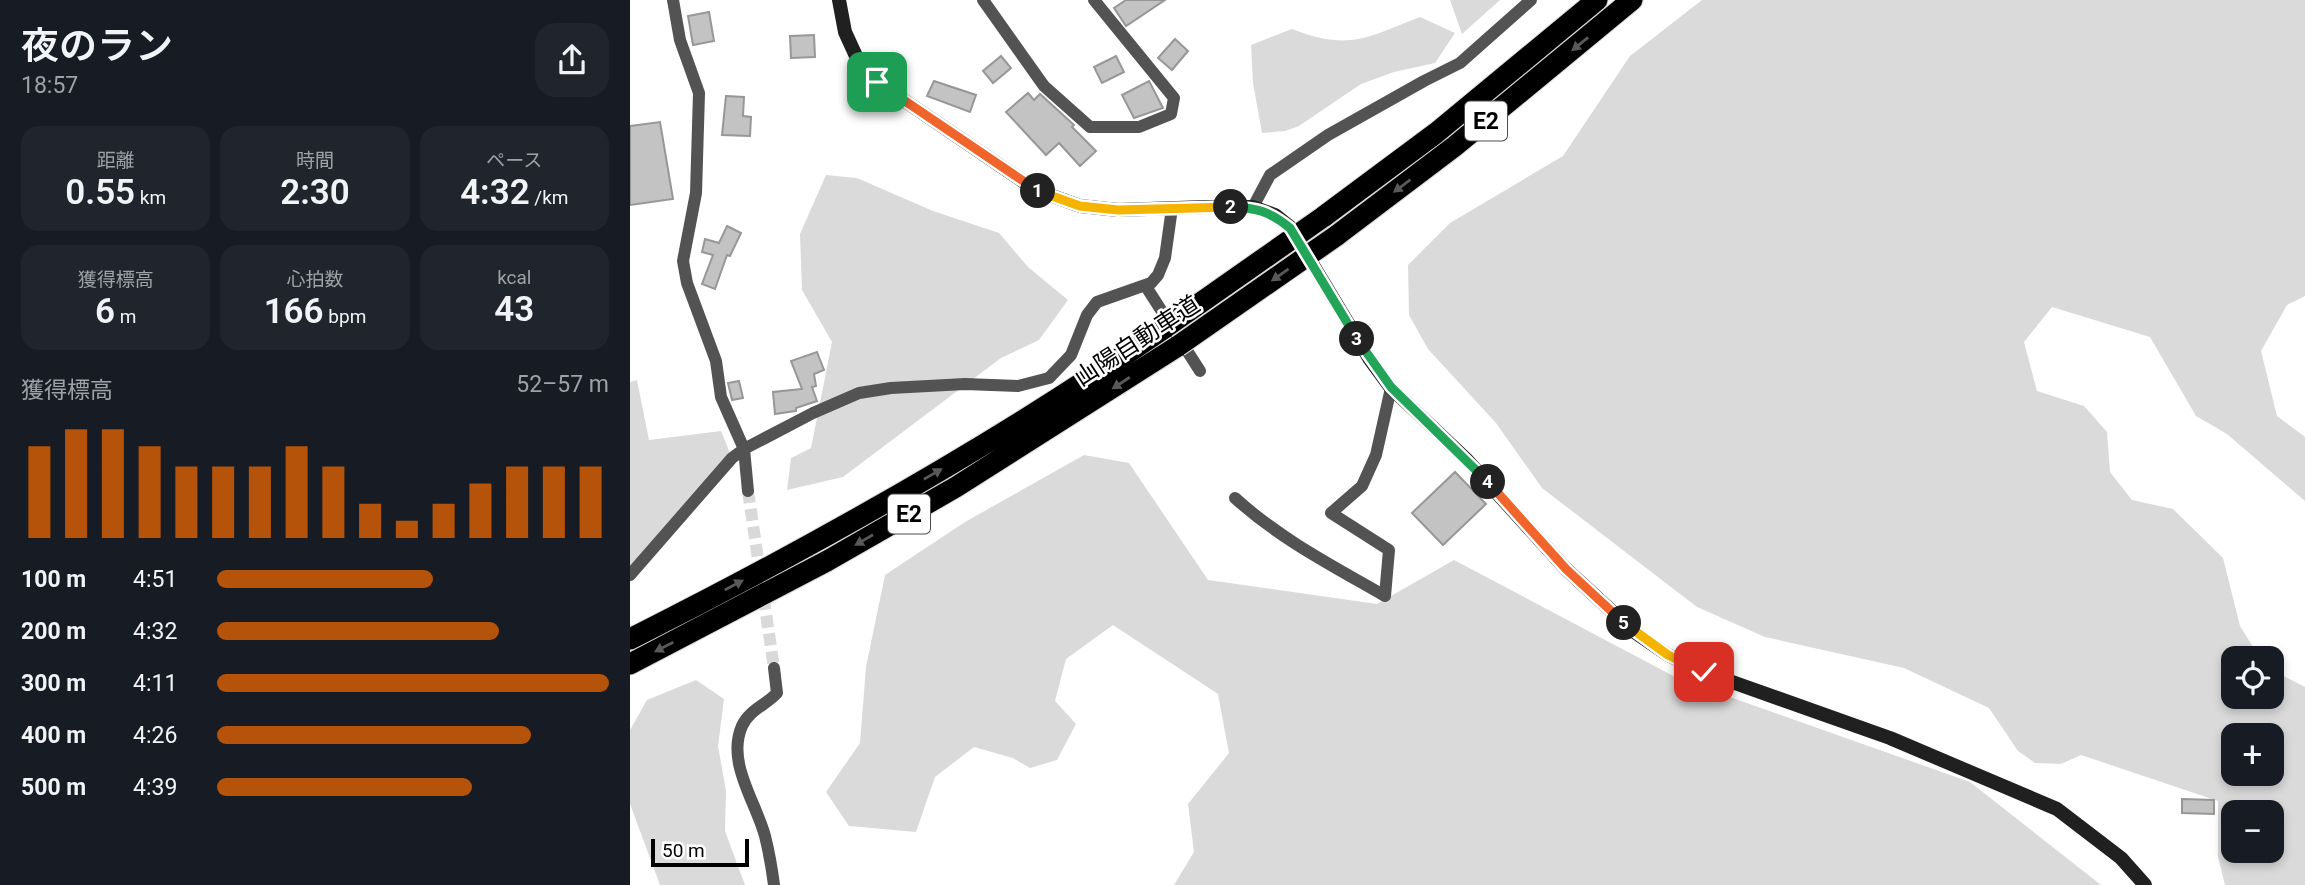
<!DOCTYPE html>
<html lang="ja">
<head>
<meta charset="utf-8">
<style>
  :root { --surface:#171b24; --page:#20242c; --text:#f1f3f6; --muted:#9ea1a6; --accent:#b45309 }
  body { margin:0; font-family:Roboto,"Noto Sans JP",sans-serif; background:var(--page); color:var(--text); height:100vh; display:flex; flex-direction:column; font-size:26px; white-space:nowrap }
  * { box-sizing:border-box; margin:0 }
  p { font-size:23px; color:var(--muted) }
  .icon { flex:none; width:38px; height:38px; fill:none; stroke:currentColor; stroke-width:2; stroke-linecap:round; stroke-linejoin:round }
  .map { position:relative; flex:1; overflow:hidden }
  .sheet { display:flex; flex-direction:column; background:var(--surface); width:630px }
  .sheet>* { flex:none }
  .buttons { position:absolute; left:1591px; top:646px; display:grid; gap:14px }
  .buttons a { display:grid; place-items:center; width:63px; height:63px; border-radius:14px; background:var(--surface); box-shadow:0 4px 10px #0003; font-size:35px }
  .scale { position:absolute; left:21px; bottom:18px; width:98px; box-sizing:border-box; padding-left:7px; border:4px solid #000; border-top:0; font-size:19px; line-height:24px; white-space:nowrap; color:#000; -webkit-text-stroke:5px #fff; paint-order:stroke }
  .pin { position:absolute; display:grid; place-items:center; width:60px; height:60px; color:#fff; margin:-30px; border-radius:14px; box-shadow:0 4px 10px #0006 }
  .km { position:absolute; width:35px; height:35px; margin:-18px; border-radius:50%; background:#222; color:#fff; font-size:19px; line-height:35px; text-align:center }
  .round { display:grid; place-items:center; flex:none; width:74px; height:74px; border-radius:21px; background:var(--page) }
  .head { display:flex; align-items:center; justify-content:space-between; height:119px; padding:0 21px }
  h1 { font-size:38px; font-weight:600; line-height:52px }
  .stats { display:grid; grid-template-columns:repeat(3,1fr); gap:10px; height:119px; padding:7px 21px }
  .stats div { display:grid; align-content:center; border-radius:18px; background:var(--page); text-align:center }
  .stats b { font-size:35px; font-weight:600 }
  .stats small { font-size:19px; font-weight:400 }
  .stats p { font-size:19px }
  .chart { height:196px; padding:14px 21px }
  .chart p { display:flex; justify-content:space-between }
  .chart svg { width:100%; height:126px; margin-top:7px; stroke:var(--accent); stroke-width:6 }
  ul { padding:0 21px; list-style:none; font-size:23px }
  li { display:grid; grid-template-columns:112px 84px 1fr; align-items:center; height:52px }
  li i { height:18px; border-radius:9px; background:var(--accent) }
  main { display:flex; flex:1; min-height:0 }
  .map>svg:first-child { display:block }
  .green { fill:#dadada; fill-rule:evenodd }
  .building { fill:#c3c3c3; stroke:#979797; stroke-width:2 }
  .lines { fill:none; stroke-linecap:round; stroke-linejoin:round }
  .street-tunnel { stroke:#d9d9d9; stroke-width:12; stroke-dasharray:12 6; stroke-linecap:butt }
  .highway-casing { stroke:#dbdbdb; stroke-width:23 }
  .street { stroke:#535353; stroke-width:12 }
  .secondary { stroke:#202020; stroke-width:14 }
  .highway { stroke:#000; stroke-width:21 }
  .highway-bridge-casing { stroke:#dbdbdb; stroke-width:23; stroke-linecap:butt }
  .highway-bridge { stroke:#000; stroke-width:21 }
  .oneway { fill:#595959 }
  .split-1-casing { stroke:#fff; stroke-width:14 }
  .split-2-casing { stroke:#fff; stroke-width:14 }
  .split-3-casing { stroke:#fff; stroke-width:14 }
  .split-4-casing { stroke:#fff; stroke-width:14 }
  .split-5-casing { stroke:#fff; stroke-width:14 }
  .split-6-casing { stroke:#fff; stroke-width:14 }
  .split-1 { stroke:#f0652b; stroke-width:9 }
  .split-2 { stroke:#f5b400; stroke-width:9 }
  .split-3 { stroke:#22a559; stroke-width:9 }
  .split-4 { stroke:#22a559; stroke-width:9 }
  .split-5 { stroke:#f0652b; stroke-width:9 }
  .split-6 { stroke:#f5b400; stroke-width:9 }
  .labels { text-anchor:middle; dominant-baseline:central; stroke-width:5; stroke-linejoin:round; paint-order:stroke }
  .shield { fill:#fff; stroke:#4c4c4c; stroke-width:2 }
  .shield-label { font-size:23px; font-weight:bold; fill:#000 }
  .street-label { font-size:24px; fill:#000; stroke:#fff }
</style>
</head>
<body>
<main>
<section class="sheet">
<div class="head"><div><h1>夜のラン</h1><p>18:57</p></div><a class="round"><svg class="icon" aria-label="share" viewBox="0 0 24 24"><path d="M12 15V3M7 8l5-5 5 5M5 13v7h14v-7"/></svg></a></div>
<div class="stats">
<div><p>距離</p><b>0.55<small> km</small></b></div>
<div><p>時間</p><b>2:30</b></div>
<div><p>ペース</p><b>4:32<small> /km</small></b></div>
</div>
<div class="stats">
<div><p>獲得標高</p><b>6<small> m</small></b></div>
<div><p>心拍数</p><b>166<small> bpm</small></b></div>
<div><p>kcal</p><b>43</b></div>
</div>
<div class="chart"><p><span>獲得標高</span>52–57 m</p>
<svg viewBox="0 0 160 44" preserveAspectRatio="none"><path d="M5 44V12M15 44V6M25 44V6M35 44V12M45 44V19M55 44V19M65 44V19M75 44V12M85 44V19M95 44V32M105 44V38M115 44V32M125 44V25M135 44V19M145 44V19M155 44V19"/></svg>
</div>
<ul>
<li><b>100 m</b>4:51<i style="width:55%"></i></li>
<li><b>200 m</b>4:32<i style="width:72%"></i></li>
<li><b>300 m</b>4:11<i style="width:100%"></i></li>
<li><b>400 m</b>4:26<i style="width:80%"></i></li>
<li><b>500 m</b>4:39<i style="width:65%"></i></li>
</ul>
</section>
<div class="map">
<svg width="1675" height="885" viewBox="0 0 1675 885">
  <rect width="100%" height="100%" fill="#fff"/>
  <path class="green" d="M820,0H870L832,34Z
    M1072,0H1675V296L1657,305L1631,351L1647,416L1675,437V501L1597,434L1566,416L1520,337L1422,307L1394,342L1407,391L1454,406L1477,432L1480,472L1502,500L1543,509L1593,558L1610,626L1630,658H1603V696H1642V670L1675,687V885H1595L1588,857V801L1451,755L1431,764L1405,763L1388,751L1359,708L1274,668L1135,637L1067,607L912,488L866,423L798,349L779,315L778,265L820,223L933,156L1000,56ZM1603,735H1642V774H1603ZM1603,812H1642V850H1603Z
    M790,17L825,33L805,63L764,72L731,84L669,126L655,131L632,133L623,83L621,45L662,29C719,51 736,38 790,17Z
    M196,175L227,178L303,211L369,233L398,267L438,300L409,340L371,358L213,477L157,490L161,458L181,448L202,342L172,290L170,234Z
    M7,380L19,440L91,431L102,458L0,566V382Z
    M454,455L499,463L578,580L747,604L824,560L1049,679L1340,782L1471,885H544L564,852L558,804L599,753L588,694L483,625L436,659L425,701L446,724L427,760L400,768L383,758L344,747L305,777L286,832L219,826L196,792L230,743L236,667L255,575L335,522Z
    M66,680L94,699L88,746L96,791L95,831L115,885H30L0,804V730L17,700Z"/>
  <path class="building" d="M496,0H535L496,26L484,8Z
    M79,12L84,41L63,45L58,16Z
    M184,35L185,57L161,58L160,36Z
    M545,39L558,51L542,70L528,58Z
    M371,56L381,68L363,83L353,71Z
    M486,56L494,72L472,83L464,67Z
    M304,81L346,95L340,112L297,96Z
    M519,81L533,108L504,118L492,95Z
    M398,93L404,100L410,94L444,125L442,127L466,151L450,166L429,143L416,155L376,112Z
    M96,96L114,97L113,116L121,117L120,136L92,135Z
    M30,122L43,199L0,205V126Z
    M97,226L111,233L100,256L97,255L85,289L72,284L83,255L72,252L75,239L89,243Z
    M187,352L194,370L184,374L186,386L182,387L187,401L166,408V411L145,414L143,392L172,389L161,361Z
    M109,381L113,398L102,400L98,383Z
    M825,472L856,504L813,545L782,513Z
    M1552,799L1584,800V814L1552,813Z"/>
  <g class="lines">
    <path class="street-tunnel" d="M118,491L144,668"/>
    <defs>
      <path id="highway" d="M693,217L806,133L967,0
        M706,236L825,146L1002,0
        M0,639C185,546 366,444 536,327
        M0,664L197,561L326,487L548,346"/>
    </defs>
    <use href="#highway" class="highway-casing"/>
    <path class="street" d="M43,0L50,40L69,93L66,193L53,261L57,283L86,361L91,397L114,449L118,491
      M353,0L414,86L460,127H509L541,114L544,98L464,0
      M623,207L640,175L698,135L794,81L830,63L901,0
      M515,285L570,371
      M605,498C650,539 703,566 755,596L759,550L701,513L732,486L746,455L761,388
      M0,575L102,458L114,449L183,413L229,393L261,388L335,384L388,386L419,378L441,355L457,315L467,302L521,283L528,275L535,258L542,208
      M144,668L147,693C136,705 119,710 112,726C96,762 126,802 135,836C139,852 142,869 144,885"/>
    <path class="secondary" d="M209,0L215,32L226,56L247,82L406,190L450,206L488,210L576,207H623L645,215L660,227L739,358L761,388L836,459L936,569L1003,631L1038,655L1074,672L1260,738L1427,809L1491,858L1515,885"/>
    <use href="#highway" class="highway"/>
    <defs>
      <path id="highway-bridge" d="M536,327L693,217
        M548,346L706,236"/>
    </defs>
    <use href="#highway-bridge" class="highway-bridge-casing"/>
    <use href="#highway-bridge" class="highway-bridge"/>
  </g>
  <defs><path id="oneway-solid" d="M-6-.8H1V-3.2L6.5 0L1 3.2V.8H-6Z" transform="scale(1.75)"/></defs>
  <g class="oneway">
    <use href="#oneway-solid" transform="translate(950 44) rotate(141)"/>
    <use href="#oneway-solid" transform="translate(772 186) rotate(143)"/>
    <use href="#oneway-solid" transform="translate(650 275) rotate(145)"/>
    <use href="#oneway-solid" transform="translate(491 383) rotate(147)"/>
    <use href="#oneway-solid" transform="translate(303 474) rotate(-30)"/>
    <use href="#oneway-solid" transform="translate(234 540) rotate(150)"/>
    <use href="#oneway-solid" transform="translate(104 585) rotate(-28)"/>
    <use href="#oneway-solid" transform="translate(34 647) rotate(153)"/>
  </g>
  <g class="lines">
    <defs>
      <path id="split-1" d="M247,82L408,191"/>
      <path id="split-2" d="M408,191L450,206L488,210L601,207"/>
      <path id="split-3" d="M601,207C627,208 639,211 660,228L727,339"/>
      <path id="split-4" d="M727,339L761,387L858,482"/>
      <path id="split-5" d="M858,482L936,569L994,623"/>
      <path id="split-6" d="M994,623L1038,655L1074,672"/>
    </defs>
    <use href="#split-1" class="split-1-casing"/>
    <use href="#split-2" class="split-2-casing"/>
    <use href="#split-3" class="split-3-casing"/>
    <use href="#split-4" class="split-4-casing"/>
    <use href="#split-5" class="split-5-casing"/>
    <use href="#split-6" class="split-6-casing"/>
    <use href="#split-1" class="split-1"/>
    <use href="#split-2" class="split-2"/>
    <use href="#split-3" class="split-3"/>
    <use href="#split-4" class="split-4"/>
    <use href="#split-5" class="split-5"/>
    <use href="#split-6" class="split-6"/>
  </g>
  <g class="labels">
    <g class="shield">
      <rect x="835" y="101.5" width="42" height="39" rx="5"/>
      <rect x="258" y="494.5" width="42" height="39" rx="5"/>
    </g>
    <g class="shield-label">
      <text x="856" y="121">E2</text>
      <text x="279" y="514">E2</text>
    </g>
    <g class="street-label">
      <text transform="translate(507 341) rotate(-33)">山陽自動車道</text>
    </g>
  </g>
</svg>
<div class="buttons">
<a><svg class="icon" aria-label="locate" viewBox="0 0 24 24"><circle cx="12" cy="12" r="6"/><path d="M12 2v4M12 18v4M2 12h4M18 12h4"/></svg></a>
<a>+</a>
<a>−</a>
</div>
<div class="scale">50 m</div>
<div class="pin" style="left:247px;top:82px;background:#1e9e55"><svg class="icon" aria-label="arrive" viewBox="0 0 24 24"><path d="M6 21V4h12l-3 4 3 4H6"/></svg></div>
<div class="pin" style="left:1074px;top:672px;background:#d93025"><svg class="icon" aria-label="check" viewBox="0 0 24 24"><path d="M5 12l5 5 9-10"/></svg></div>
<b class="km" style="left:408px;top:191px">1</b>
<b class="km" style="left:601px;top:207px">2</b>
<b class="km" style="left:727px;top:339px">3</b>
<b class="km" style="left:858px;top:482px">4</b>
<b class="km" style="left:994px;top:623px">5</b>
</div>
</main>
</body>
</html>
